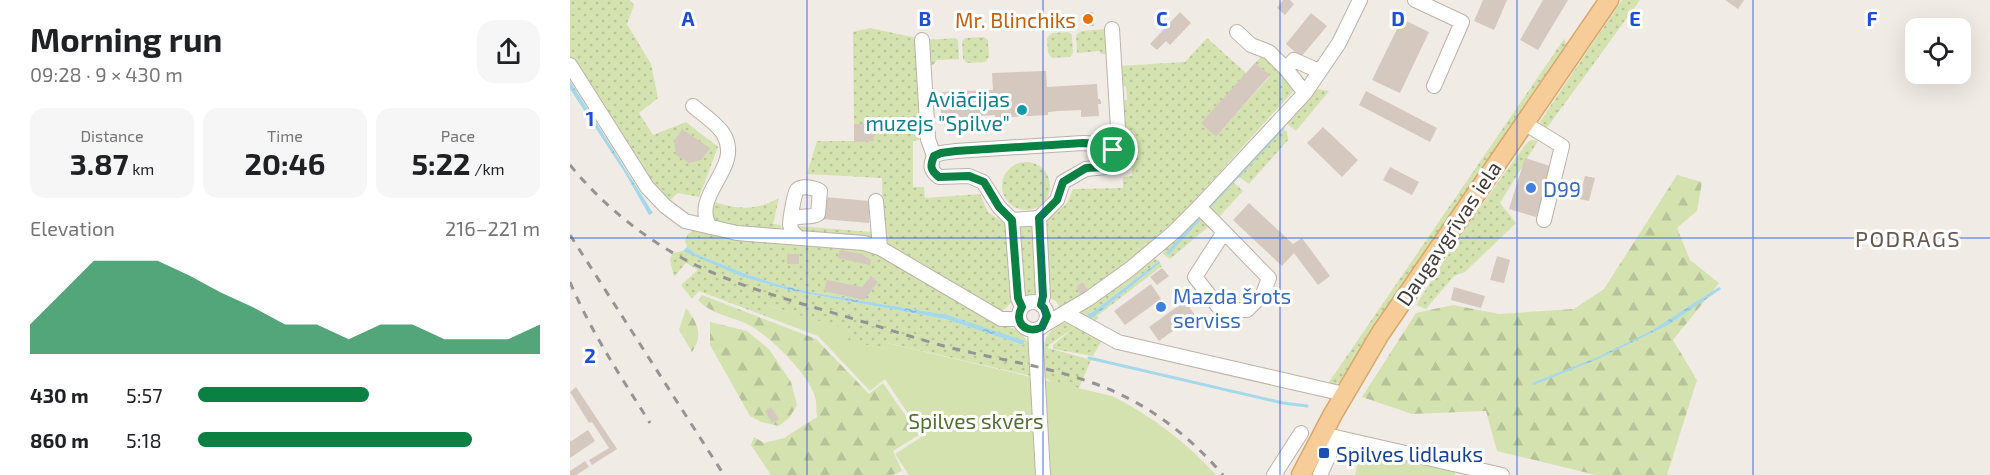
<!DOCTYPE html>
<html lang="en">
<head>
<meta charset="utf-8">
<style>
  :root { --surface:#fff; --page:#f6f6f6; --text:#202124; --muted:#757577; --accent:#0b8043 }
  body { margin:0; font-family:"Exo 2",sans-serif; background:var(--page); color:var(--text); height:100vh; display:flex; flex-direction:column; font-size:22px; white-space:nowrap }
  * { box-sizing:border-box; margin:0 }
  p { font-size:20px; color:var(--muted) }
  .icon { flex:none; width:33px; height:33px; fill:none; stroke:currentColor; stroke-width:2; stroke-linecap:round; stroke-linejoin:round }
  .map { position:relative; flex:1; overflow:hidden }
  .details { display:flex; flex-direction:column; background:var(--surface); width:570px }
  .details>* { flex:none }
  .controls { position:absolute; left:1335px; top:18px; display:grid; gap:12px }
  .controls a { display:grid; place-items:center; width:66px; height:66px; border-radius:12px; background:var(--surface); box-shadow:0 6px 24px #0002; font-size:30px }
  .pin { position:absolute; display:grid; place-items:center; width:51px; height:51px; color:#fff; margin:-26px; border:3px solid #fff; border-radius:50%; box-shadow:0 2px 6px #0007 }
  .round { display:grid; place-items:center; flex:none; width:63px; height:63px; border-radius:18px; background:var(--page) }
  .head { display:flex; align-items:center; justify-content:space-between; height:102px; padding:0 30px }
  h1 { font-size:33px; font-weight:700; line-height:45px }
  .figures { display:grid; grid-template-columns:repeat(3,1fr); gap:9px; height:102px; padding:6px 30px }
  .figures div { display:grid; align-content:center; border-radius:15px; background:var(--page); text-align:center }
  .figures b { font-size:30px; font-weight:700 }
  .figures small { font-size:16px; font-weight:400 }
  .figures p { font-size:16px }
  .chart { height:168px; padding:12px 30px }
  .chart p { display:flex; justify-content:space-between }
  .chart svg { width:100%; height:108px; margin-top:6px; fill:var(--accent); opacity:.7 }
  ul { padding:0 30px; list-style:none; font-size:20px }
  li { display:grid; grid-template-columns:96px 72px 1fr; align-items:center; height:45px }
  li i { height:15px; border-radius:8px; background:var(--accent) }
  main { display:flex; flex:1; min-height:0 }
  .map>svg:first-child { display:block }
  .grass { fill:url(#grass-dots) }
  .forest { fill:url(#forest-firs) }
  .park { fill:#d4e2b0 }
  .water { fill:url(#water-ripples) }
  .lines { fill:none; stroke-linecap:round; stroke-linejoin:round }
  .stream { stroke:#a5d8ea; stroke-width:3 }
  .building { fill:#d5c8be }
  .minor-casing { stroke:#bcb2a8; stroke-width:16 }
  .major-casing { stroke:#d9a76b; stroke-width:21 }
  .minor { stroke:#fff; stroke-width:14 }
  .major { stroke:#f6cd99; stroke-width:18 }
  .rail { stroke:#949494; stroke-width:3; stroke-dasharray:8 8; stroke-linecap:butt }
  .route-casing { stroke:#fff; stroke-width:12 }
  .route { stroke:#0b8043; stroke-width:8 }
  .grid { fill:none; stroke:#1d4ed8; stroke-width:1.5; stroke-opacity:0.55 }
  .food-dot { fill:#e8710a; stroke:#fff; stroke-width:2 }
  .culture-dot { fill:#0f9aa8; stroke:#fff; stroke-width:2 }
  .shop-dot { fill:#3f7fe0; stroke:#fff; stroke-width:2 }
  .transit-dot { fill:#1a4fb4; stroke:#fff; stroke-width:2 }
  .labels { text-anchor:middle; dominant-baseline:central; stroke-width:6; stroke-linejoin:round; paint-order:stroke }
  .food-label { font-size:21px; fill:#c56008; stroke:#fff; text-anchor:end }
  .culture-label { font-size:21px; fill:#0d838f; stroke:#fff; text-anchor:end }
  .shop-label { font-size:21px; fill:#366cbe; stroke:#fff; text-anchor:start }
  .street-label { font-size:21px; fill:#433b35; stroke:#fff }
  .park-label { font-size:21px; fill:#516f2d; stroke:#fff }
  .transit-label { font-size:21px; fill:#164399; stroke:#fff; text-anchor:start }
  .neighbourhood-label { font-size:22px; letter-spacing:1.5px; fill:#65584d; stroke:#fff }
  .grid-label { font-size:20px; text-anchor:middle; font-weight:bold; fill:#1d4ed8; stroke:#fff; stroke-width:6; stroke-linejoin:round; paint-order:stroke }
</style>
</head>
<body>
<main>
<section class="details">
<div class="head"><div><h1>Morning run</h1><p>09:28 · 9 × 430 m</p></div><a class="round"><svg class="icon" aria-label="share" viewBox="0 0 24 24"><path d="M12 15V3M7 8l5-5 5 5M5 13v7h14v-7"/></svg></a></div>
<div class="figures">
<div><p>Distance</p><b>3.87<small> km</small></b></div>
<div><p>Time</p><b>20:46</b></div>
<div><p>Pace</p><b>5:22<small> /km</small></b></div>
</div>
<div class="chart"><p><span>Elevation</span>216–221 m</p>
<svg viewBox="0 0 160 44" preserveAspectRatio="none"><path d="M0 44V32L10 19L20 6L30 6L40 6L50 12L60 19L70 25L80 32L90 32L100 38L110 32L120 32L130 38L140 38L150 38L160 32V44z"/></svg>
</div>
<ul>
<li><b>430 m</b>5:57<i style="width:50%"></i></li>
<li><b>860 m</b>5:18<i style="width:80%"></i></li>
</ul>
</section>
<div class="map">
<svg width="1420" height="475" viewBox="0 0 1420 475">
  <defs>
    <pattern id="grass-dots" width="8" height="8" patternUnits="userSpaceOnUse" patternTransform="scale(1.5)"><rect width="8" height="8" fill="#d4e2b0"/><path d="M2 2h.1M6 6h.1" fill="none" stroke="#b7c398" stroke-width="1.8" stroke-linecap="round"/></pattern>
    <pattern id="forest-firs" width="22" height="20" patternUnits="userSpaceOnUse" patternTransform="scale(1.5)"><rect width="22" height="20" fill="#d4e2b0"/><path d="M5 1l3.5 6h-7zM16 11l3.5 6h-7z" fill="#b7c398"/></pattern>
    <pattern id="water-ripples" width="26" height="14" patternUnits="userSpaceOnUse" patternTransform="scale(1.5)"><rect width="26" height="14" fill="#a5d8ea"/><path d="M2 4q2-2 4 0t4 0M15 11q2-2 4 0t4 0" fill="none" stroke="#8fbac9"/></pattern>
  </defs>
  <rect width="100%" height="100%" fill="#f1ebe5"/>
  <path class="grass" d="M0,0H60L64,5L57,24L81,64L88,98L69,113L83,135L116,122L148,147L129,197L108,193L98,202L75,175L0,57Z
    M1052,0H1070L974,132L969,128L971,120Z
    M300,28L347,38L353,139L343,141V187H354L355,198L410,194L418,212L440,227L445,299L430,313L317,247L313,228L312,178L237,174L247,141H304L303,124H284L283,32Z
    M536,29L538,54H531L530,51L507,53L506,35L511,31Z
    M498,32L502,35L503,53L500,57L482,58L478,53L477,38L482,33Z
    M414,37L418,40L419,57L415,62L397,63L393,59L392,41L395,38Z
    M385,38L388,41L389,59L367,60L363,65H359L357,40Z
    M637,38L676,73L646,137L700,76L685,63L691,57H698L726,88L611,215L547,271L519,293L513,282L506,286L511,294L490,308L486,301L477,297L472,225L497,203L503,189L553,188V177L562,176L561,133L552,128L551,101L557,100L556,86H550L549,66L615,62Z
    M994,39L998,46L811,316L770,382L763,386L757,385Z
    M747,89L759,91L726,131L716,123L737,98Z
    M709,126L717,132L718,140L679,184L668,176V171Z
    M961,140L968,141L930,203L946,223L895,272L884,276L856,309L846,305L895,228L956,144Z
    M432 186a24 24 0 1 1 48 0a24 24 0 1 1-48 0Z
    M661,180L673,191L647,219L636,206Z
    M209,198L203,224L211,225V228L208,230L159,226L144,221L139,205L141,201C167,209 184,212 209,198Z
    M631,217L639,226L600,259L593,254L594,250L624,219Z
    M228,226L301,232L305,231L303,240L268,233L231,231Z
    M447,226H466L470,297L453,299Z
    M123,231L158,237L292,248L305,254L426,322L450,331L459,344L461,376L318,343L316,349L277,341L280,331L199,306L195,316L129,291L122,299L111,285L128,270L116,263L104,277L100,260L102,253L113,251L120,253L173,277L218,290L375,319L453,345L455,342L378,315L239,292L207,284L179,275L124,253L117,247L115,241L118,234Z
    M586,259L589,261L524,311L517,315L521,319L590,263L592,266L527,316L529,318L523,322L512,317L511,313C516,307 524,304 530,299C549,286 565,270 586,259Z
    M494,323H505L532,340L523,356L483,349V345L505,327L479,345L478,348L521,360L509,388C500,386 484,385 477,379C472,375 473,371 473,366C472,346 473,332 494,323Z"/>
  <path class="forest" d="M1107,175L1132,182L1127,211L1107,228L1120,260L1149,283L1103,340L1127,380L1097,475H1026L927,451L916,411L842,414L792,397L846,313L883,305L929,314L1004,309L1034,289Z
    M132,295L246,339L299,394L313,383L349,435L323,451L332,471L322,475H201L181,445L184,437L194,443L214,438L247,417C246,410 247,400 244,394C236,372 198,334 177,324C160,316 141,314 128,300Z
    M116,308C127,322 134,335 122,352L109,330Z
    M140,322L177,331L199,349L221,382L227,405L219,418L209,426L191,422L180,416L140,345Z"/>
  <path class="park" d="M198,306L280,330L278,341L316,349L317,343L542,396C582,416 616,442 646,475H339L325,454L353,436L315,379L300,391L248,336L195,316Z
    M791,449L885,471V475H785Z"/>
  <path class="water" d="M0,81L83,213L79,215L55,173L0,89Z
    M117,247L124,253L179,275L207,284L239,292L378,315L455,341L453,345L375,319L218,290L173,277L113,251Z
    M589,261L590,263L521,319L517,315L524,311Z
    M1149,287L1151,289L1098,325L1028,359L964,385L962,383L1028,357L1081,331Z"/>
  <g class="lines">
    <path class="stream" d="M639,207L713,128
      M598,253L631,217
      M519,358L713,403L737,406"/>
  </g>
  <path class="building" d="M713,0H720L724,4L715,15L707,8Z
    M913,0H937L924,30L904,21Z
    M973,0H998L968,50L950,40Z
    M1155,0H1174L1168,9Z
    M523,12L524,26H514L513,13Z
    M610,12L621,23L600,45L596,41L587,50L580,44Z
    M741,13L757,26L731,57L716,44Z
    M832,19L859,32L830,93L802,80Z
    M685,63L700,75L646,137L631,123Z
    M476,71L477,87L527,84L528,99H530L531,102V104H528L529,116L511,117V110L489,111L478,112V115L425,118V115L393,117V124L374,125V113H371V108H373L372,92L423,90L422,73Z
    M796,91L867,128L860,142L789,105Z
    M284,124H303L304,141L284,142Z
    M753,127L788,160L772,177L737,143Z
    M112,129L140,148L131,160L119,163L106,155L104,141Z
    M955,158L983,167L966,217L939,209Z
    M820,167L849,182L842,195L813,180Z
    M1015,176L1025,178L1019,201L1009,199Z
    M254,197L300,201L299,223L252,219Z
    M679,203L723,244L732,238L760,276L748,285L724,253L712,266L663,220Z
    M270,250L291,254L301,260L300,265L268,258Z
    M217,254H229V264H217Z
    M927,256L940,260L934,283L920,280Z
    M592,268L599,276L587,285L580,277Z
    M301,276L308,282L294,300L254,291L257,280L292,287Z
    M513,282L519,293L512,297L506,286Z
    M581,284L591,299L555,325L544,311Z
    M884,287L915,296L911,308L881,300Z
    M615,301L625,315L589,341L579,327Z
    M6,387L47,449L22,465L19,460L39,448L22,422L19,423L0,392Z
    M201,407L209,419L202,423L195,411Z
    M18,430L25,441L0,458V442Z
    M15,461L19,467L6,475H0V471Z"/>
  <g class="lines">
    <defs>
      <path id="minor" d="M845,0L892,22L864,86
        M542,29L548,128L543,150
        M667,32L681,45L699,52L716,69L735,93
        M352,40L358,139L364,156
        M0,65L77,187L95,206L115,221L167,233L294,243L310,248L431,319H449
        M716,69L724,60L749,71
        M123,106C132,114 148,124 154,135C173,168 120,195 140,227
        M954,123L992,146L974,220
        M306,201L310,248
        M629,207C653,230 676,255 699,278L693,294L677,310H651L625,277L654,232
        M469,218L473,296L471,305
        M221,220C229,214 240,219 248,214L250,191C245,188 232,185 227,190C224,194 220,220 220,225C221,230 224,234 228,237
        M442,220L469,218L487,200L493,182L516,169L536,167L543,158V150L535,144L513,143L386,151L371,153L364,156C360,166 360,170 369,177L399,176L413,182L429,207L442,220L448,298L452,307
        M449 316a14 14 0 1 1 28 0a14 14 0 1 1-28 0Z
        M495,313L548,342L774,394
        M474,325L518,299L560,269L604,232L629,207L735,93L769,43L790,0
        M465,330L473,475
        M752,434L932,475
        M704,475L731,433
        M750,475L767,438"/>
      <path id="major" d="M731,475L763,414L810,334L1039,0"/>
    </defs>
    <use href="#minor" class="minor-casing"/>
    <use href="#major" class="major-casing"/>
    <use href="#minor" class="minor"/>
    <use href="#major" class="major"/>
    <path class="rail" d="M0,165C35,208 82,245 132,268C177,289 226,302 274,316C308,326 341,337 374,346C423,359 473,365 520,382C573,400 617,433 653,475
      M0,235L154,475
      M0,282C21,332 51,377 80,423"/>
  </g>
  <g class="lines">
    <defs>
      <path id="route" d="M513,143L535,144L543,150V158L536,167L516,168L493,182L487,200L469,218L473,296L471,305L474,308L477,316L472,327C456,335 443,322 452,307L448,298L442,220L429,207L414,182L399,176L369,177C360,170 360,166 364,156L371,153L386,151Z"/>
    </defs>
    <use href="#route" class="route-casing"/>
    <use href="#route" class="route"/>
  </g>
  <path class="grid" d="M237,0V475M473,0V475M710,0V475M947,0V475M1183,0V475M0,238H1420"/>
  <circle class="food-dot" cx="518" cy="19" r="6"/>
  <circle class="culture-dot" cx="452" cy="110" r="6"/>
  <g class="shop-dot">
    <circle cx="961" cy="188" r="6"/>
    <circle cx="591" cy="307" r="6"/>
  </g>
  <rect class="transit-dot" x="748" y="447" width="12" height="12" rx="3"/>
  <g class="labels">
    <g class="food-label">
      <text x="506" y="19">Mr. Blinchiks</text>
    </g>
    <g class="culture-label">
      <text x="440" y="98">Aviācijas<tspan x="440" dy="24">muzejs "Spilve"</tspan></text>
    </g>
    <g class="shop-label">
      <text x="973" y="188">D99</text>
      <text x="603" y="295">Mazda šrots<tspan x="603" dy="24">serviss</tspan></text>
    </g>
    <g class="street-label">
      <text transform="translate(878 233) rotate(-56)">Daugavgrīvas iela</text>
    </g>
    <g class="park-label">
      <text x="406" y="420">Spilves skvērs</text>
    </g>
    <g class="transit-label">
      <text x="766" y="453">Spilves lidlauks</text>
    </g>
    <g class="neighbourhood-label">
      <text x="1338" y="238">PODRAGS</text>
    </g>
  </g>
  <g class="grid-label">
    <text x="118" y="26">A</text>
    <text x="355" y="26">B</text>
    <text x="592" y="26">C</text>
    <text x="828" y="26">D</text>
    <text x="1065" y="26">E</text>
    <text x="1302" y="26">F</text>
    <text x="20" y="126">1</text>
    <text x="20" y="363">2</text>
  </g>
</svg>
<div class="controls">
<a><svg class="icon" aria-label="locate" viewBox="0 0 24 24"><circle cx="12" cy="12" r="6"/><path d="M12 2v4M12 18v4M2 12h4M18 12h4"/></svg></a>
</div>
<div class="pin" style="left:543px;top:150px;background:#1e9e55"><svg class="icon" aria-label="arrive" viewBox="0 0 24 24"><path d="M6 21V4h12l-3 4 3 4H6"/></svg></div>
</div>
</main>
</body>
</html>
